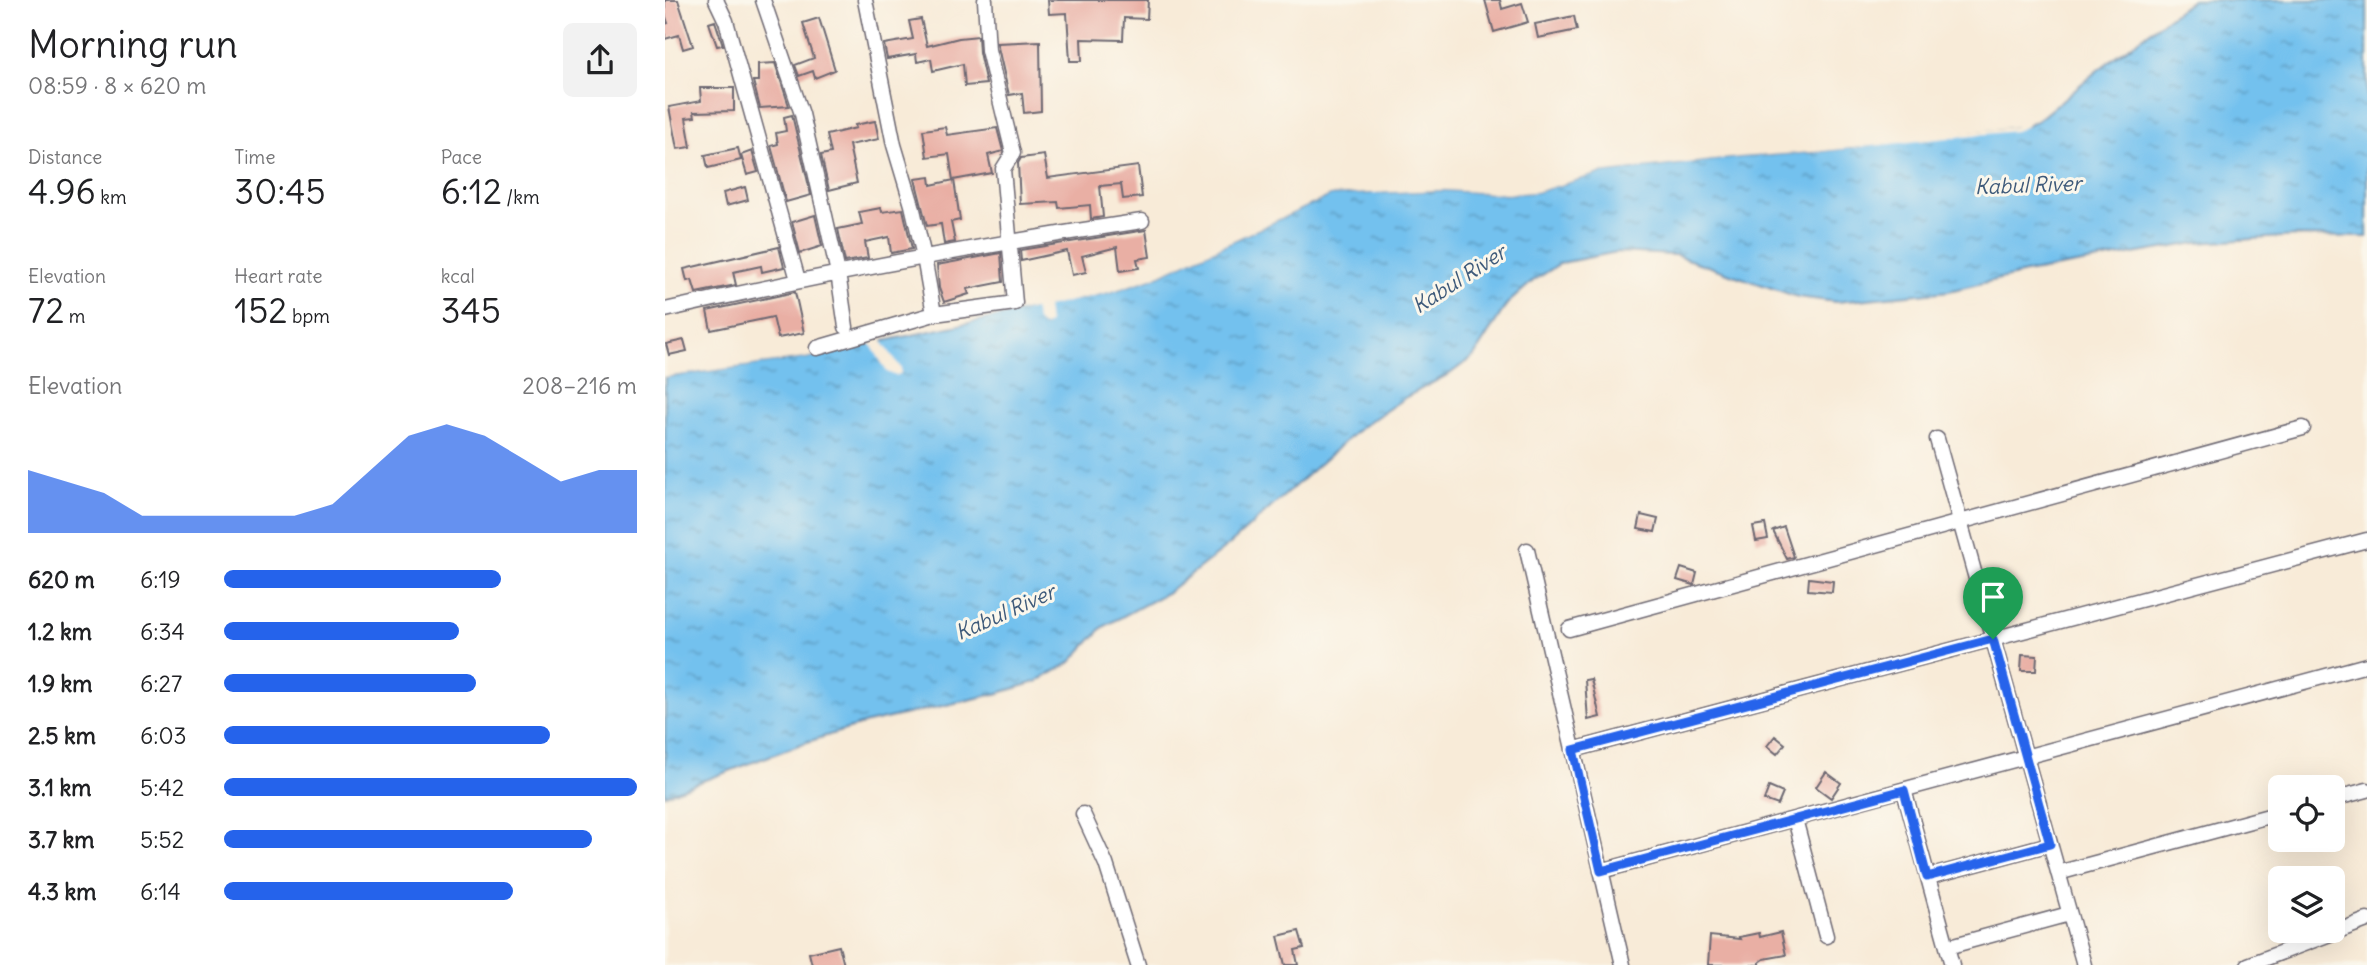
<!DOCTYPE html>
<html lang="en">
<head>
<meta charset="utf-8">
<style>
  :root { --surface:#fff; --page:#f2f2f2; --text:#202124; --muted:#757577; --accent:#2563eb }
  body { margin:0; font-family:Delius,sans-serif; background:var(--page); color:var(--text); height:100vh; display:flex; flex-direction:column; font-size:26px; white-space:nowrap }
  * { box-sizing:border-box; margin:0 }
  p { font-size:23px; color:var(--muted) }
  .icon { flex:none; width:38px; height:38px; fill:none; stroke:currentColor; stroke-width:2; stroke-linecap:round; stroke-linejoin:round }
  .map { position:relative; flex:1; overflow:hidden }
  .side { display:flex; flex-direction:column; background:var(--surface); width:665px }
  .side>* { flex:none }
  .controls { position:absolute; left:1603px; top:775px; display:grid; gap:14px }
  .controls a { display:grid; place-items:center; width:77px; height:77px; border-radius:10px; background:var(--surface); box-shadow:0 7px 28px #0002; font-size:35px }
  .pin { position:absolute; display:grid; place-items:center; width:60px; height:60px; color:#fff; margin:-72px -30px; border-radius:50% 50% 50% 0; rotate:-45deg; box-shadow:0 0 7px #0007 }
  .pin .icon { rotate:45deg }
  .round { display:grid; place-items:center; flex:none; width:74px; height:74px; border-radius:10px; background:var(--page) }
  .headline { display:flex; align-items:center; justify-content:space-between; height:119px; padding:0 28px }
  h1 { font-size:38px; font-weight:600; line-height:52px }
  .figures { display:grid; grid-template-columns:repeat(3,1fr); gap:10px; height:119px; padding:7px 28px }
  .figures div { display:grid; align-content:center }
  .figures b { font-size:35px; font-weight:600 }
  .figures small { font-size:19px; font-weight:400 }
  .figures p { font-size:19px }
  .chart { height:196px; padding:14px 28px }
  .chart p { display:flex; justify-content:space-between }
  .chart svg { width:100%; height:126px; margin-top:7px; fill:var(--accent); opacity:.7 }
  ul { padding:0 28px; list-style:none; font-size:23px }
  li { display:grid; grid-template-columns:112px 84px 1fr; align-items:center; height:52px }
  li i { height:18px; border-radius:9px; background:var(--accent) }
  main { display:flex; flex:1; min-height:0 }
  .map>svg:first-child { display:block }
  .water { fill:url(#water-ripples); stroke:#4a7294; stroke-width:2 }
  .pier { fill:#f8ebd8 }
  .building { fill:#e9afa4 }
  .lines { fill:none; stroke-linecap:round; stroke-linejoin:round }
  .minor-casing { stroke:#6d6872; stroke-width:17 }
  .minor { stroke:#fff; stroke-width:14 }
  .route-casing { stroke:#fff; stroke-width:14 }
  .route { stroke:#2563eb; stroke-width:9 }
  .labels { text-anchor:middle; dominant-baseline:central; stroke-width:6; stroke-linejoin:round; paint-order:stroke }
  .water-label { font-size:21px; font-style:italic; fill:#3e5a7a; stroke:#fbf7ec }
</style>
</head>
<body>
<main>
<section class="side">
<div class="headline"><div><h1>Morning run</h1><p>08:59 · 8 × 620 m</p></div><a class="round"><svg class="icon" aria-label="share" viewBox="0 0 24 24"><path d="M12 15V3M7 8l5-5 5 5M5 13v7h14v-7"/></svg></a></div>
<div class="figures">
<div><p>Distance</p><b>4.96<small> km</small></b></div>
<div><p>Time</p><b>30:45</b></div>
<div><p>Pace</p><b>6:12<small> /km</small></b></div>
</div>
<div class="figures">
<div><p>Elevation</p><b>72<small> m</small></b></div>
<div><p>Heart rate</p><b>152<small> bpm</small></b></div>
<div><p>kcal</p><b>345</b></div>
</div>
<div class="chart"><p><span>Elevation</span>208–216 m</p>
<svg viewBox="0 0 160 44" preserveAspectRatio="none"><path d="M0 44V22L10 26L20 30L30 38L40 38L50 38L60 38L70 38L80 34L90 22L100 10L110 6L120 10L130 18L140 26L150 22L160 22V44z"/></svg>
</div>
<ul>
<li><b>620 m</b>6:19<i style="width:67%"></i></li>
<li><b>1.2 km</b>6:34<i style="width:57%"></i></li>
<li><b>1.9 km</b>6:27<i style="width:61%"></i></li>
<li><b>2.5 km</b>6:03<i style="width:79%"></i></li>
<li><b>3.1 km</b>5:42<i style="width:100%"></i></li>
<li><b>3.7 km</b>5:52<i style="width:89%"></i></li>
<li><b>4.3 km</b>6:14<i style="width:70%"></i></li>
</ul>
</section>
<div class="map">
<svg width="1702" height="965" viewBox="0 0 1702 965">
  <defs>
    <pattern id="water-ripples" width="26" height="14" patternUnits="userSpaceOnUse" patternTransform="scale(1.75)"><rect width="26" height="14" fill="#73c1ee"/><path d="M2 4q2-2 4 0t4 0M15 11q2-2 4 0t4 0" fill="none" stroke="#5e9cc2"/></pattern>
  </defs>
  <rect width="100%" height="100%" fill="#fbf7ec"/>
  <filter id="ink" filterUnits="userSpaceOnUse"><feTurbulence type="fractalNoise" baseFrequency=".0143" numOctaves="2"/><feDisplacementMap in="SourceGraphic" scale="14" xChannelSelector="R" yChannelSelector="G"/><feConvolveMatrix kernelMatrix="1 2 1 2 8 2 1 2 1" color-interpolation-filters="sRGB"/></filter>
  <filter id="wash" filterUnits="userSpaceOnUse"><feTurbulence type="fractalNoise" baseFrequency=".00686" numOctaves="4" result="noise"/><feDisplacementMap in="SourceGraphic" scale="28" xChannelSelector="R" yChannelSelector="G"/><feGaussianBlur stdDeviation="1.57" result="paint"/><feColorMatrix in="noise" values="0 0 0 0 0 0 0 0 0 0 0 0 0 0 0 0 0 1.4 0 .05"/><feComposite in="paint" operator="in"/></filter>
  <g filter="url(#wash)">
    <rect width="100%" height="100%" fill="#f8ebd8"/>
    <path class="water" d="M1527,0H1702V237L1631,236L1531,243L1360,273L1284,291L1171,302L1133,297L1010,255L952,252L896,263L868,281L842,304L809,356L786,373L741,397L695,428L565,544L503,592L438,627L406,662L371,682L334,693L202,723L139,743L0,795V377L141,358L445,292L487,278L666,195L778,190L842,194L871,192L935,173L1076,157L1150,152L1362,126L1373,120L1433,70Z"/>
    <path class="pier" d="M1365,121L1362,126L1350,131L1150,152L1076,157L935,173L871,192L842,194L778,190L666,195L487,278L445,292L382,307L384,324L378,327L372,321L369,309L216,340L236,368V373L231,376L222,372L205,343L141,358L0,377V373L141,355L444,288L486,275L658,193L666,191L778,186L842,190L870,188L934,170L1076,153L1150,148L1349,127Z"/>
    <g id="blocks">
      <path class="building" d="M0,0H13L28,46L18,49L14,35L0,39V24L3,23L0,14Z
        M383,0H483L482,19L459,18L458,40L416,39L417,61H405L402,13L384,14Z
        M820,0H835L837,9L857,3L863,22L829,32Z
        M909,16L912,30L873,38L870,24Z
        M154,18L170,70L150,78L148,71L134,76L130,65L149,58L138,23Z
        M256,19L262,46L294,38L313,36L314,52L321,84L300,86L298,64L268,71L266,59L252,62L251,54L222,59L219,44L248,39L244,21Z
        M50,21L58,45L52,46L44,23Z
        M375,41L376,111L359,113L357,93L344,95L332,43Z
        M110,63L124,106L95,108L88,81H93V64Z
        M35,88H69V111L29,112L30,117L21,118L26,147L12,149L4,107L36,101Z
        M127,115L146,195L121,202L106,146L113,144L111,133L121,131L119,117Z
        M210,121L214,139L184,145L192,183L164,190L156,155L166,153L162,135L191,128L190,125Z
        M280,127L282,135L332,128L338,151L323,155L327,173L288,180L284,154L262,157L258,130Z
        M73,148L76,160L43,168L40,155Z
        M87,151L93,172L82,175L76,155Z
        M379,155L383,178L473,166L477,197L458,199L456,184L435,186L438,217L426,219L425,205L394,208L393,202L355,204L353,163L356,158Z
        M265,177L266,185L289,180L295,220L286,222L290,242L279,244L276,224L262,226L250,179Z
        M80,187L83,200L61,206L58,193Z
        M216,208L217,212L238,209L247,249L226,253L224,237L200,242L203,258L180,262L173,229L197,224L194,212Z
        M150,215L157,246L135,253L127,222Z
        M481,230L485,257L472,259L474,268L455,271L452,247L417,256L421,272L407,275L402,251L356,261L355,250Z
        M114,247L119,267L97,272L96,266L68,272L71,285L31,293L27,280L22,281L19,269Z
        M336,253L338,282L302,289L304,294L279,302L274,288L272,265Z
        M130,292L139,333L113,338L108,317L46,330L42,311Z
        M19,340L22,351L4,355L1,344Z
        M976,515L993,519L990,532L973,529Z
        M1100,524L1103,539L1091,541L1088,526Z
        M1119,527L1129,557L1122,559L1108,531Z
        M1016,568L1032,573L1029,585L1012,580Z
        M1144,578L1168,581L1167,592L1143,590Z
        M1357,655L1372,656L1371,671H1356Z
        M926,679L935,717L923,720L920,680Z
        M1110,736L1120,744L1112,754L1102,746Z
        M1161,772L1176,783L1166,798L1151,787Z
        M1104,787L1118,793L1113,805L1099,800Z
        M634,931L639,948L630,950L633,965H620L613,936Z
        M1116,932L1121,955L1099,959L1095,962V965H1043L1045,936L1075,939L1074,937L1094,933L1095,937Z
        M174,946L179,965H147L144,953Z"/>
    </g>
  </g>
  <g filter="url(#ink)">
    <use href="#blocks" fill-opacity="0" stroke="#6d6872" stroke-width="2"/>
    <g class="lines">
      <defs>
        <path id="minor" d="M51,0L61,21L133,280
          M98,0L137,114L173,273L181,327
          M200,0L229,145L247,205L259,257L269,314
          M0,310C158,274 317,245 477,221
          M152,348L269,314L350,303L338,169L348,153L323,50L320,0
          M1272,439L1419,965
          M862,550L958,965
          M904,629L1638,428
          M908,750L1702,540
          M1239,790L1287,965
          M1668,799L1702,790
          M418,814L441,864L473,965
          M1130,819L1161,936
          M936,871L1702,665
          M1393,873L1615,813
          M1263,877L1385,844
          M1282,947L1404,914
          M1583,965L1702,920"/>
      </defs>
      <use href="#minor" class="minor-casing"/>
      <use href="#minor" class="minor"/>
    </g>
  </g>
  <g class="lines" filter="url(#ink)">
    <defs>
      <path id="route" d="M1328,639L1385,844L1262,877L1239,790L936,871L908,750Z"/>
    </defs>
    <use href="#route" class="route-casing"/>
    <use href="#route" class="route"/>
  </g>
  <g class="labels">
    <g class="water-label">
      <text transform="translate(1363 185) rotate(-2)">Kabul River</text>
      <text transform="translate(794 279) rotate(-33)">Kabul River</text>
      <text transform="translate(340 612) rotate(-24)">Kabul River</text>
    </g>
  </g>
</svg>
<div class="controls">
<a><svg class="icon" aria-label="locate" viewBox="0 0 24 24"><circle cx="12" cy="12" r="6"/><path d="M12 2v4M12 18v4M2 12h4M18 12h4"/></svg></a>
<a><svg class="icon" aria-label="layers" viewBox="0 0 24 24"><path d="M12 4l9 5-9 5-9-5zM3 14l9 5 9-5"/></svg></a>
</div>
<div class="pin" style="left:1328px;top:639px;background:#1e9e55"><svg class="icon" aria-label="arrive" viewBox="0 0 24 24"><path d="M6 21V4h12l-3 4 3 4H6"/></svg></div>
</div>
</main>
</body>
</html>
